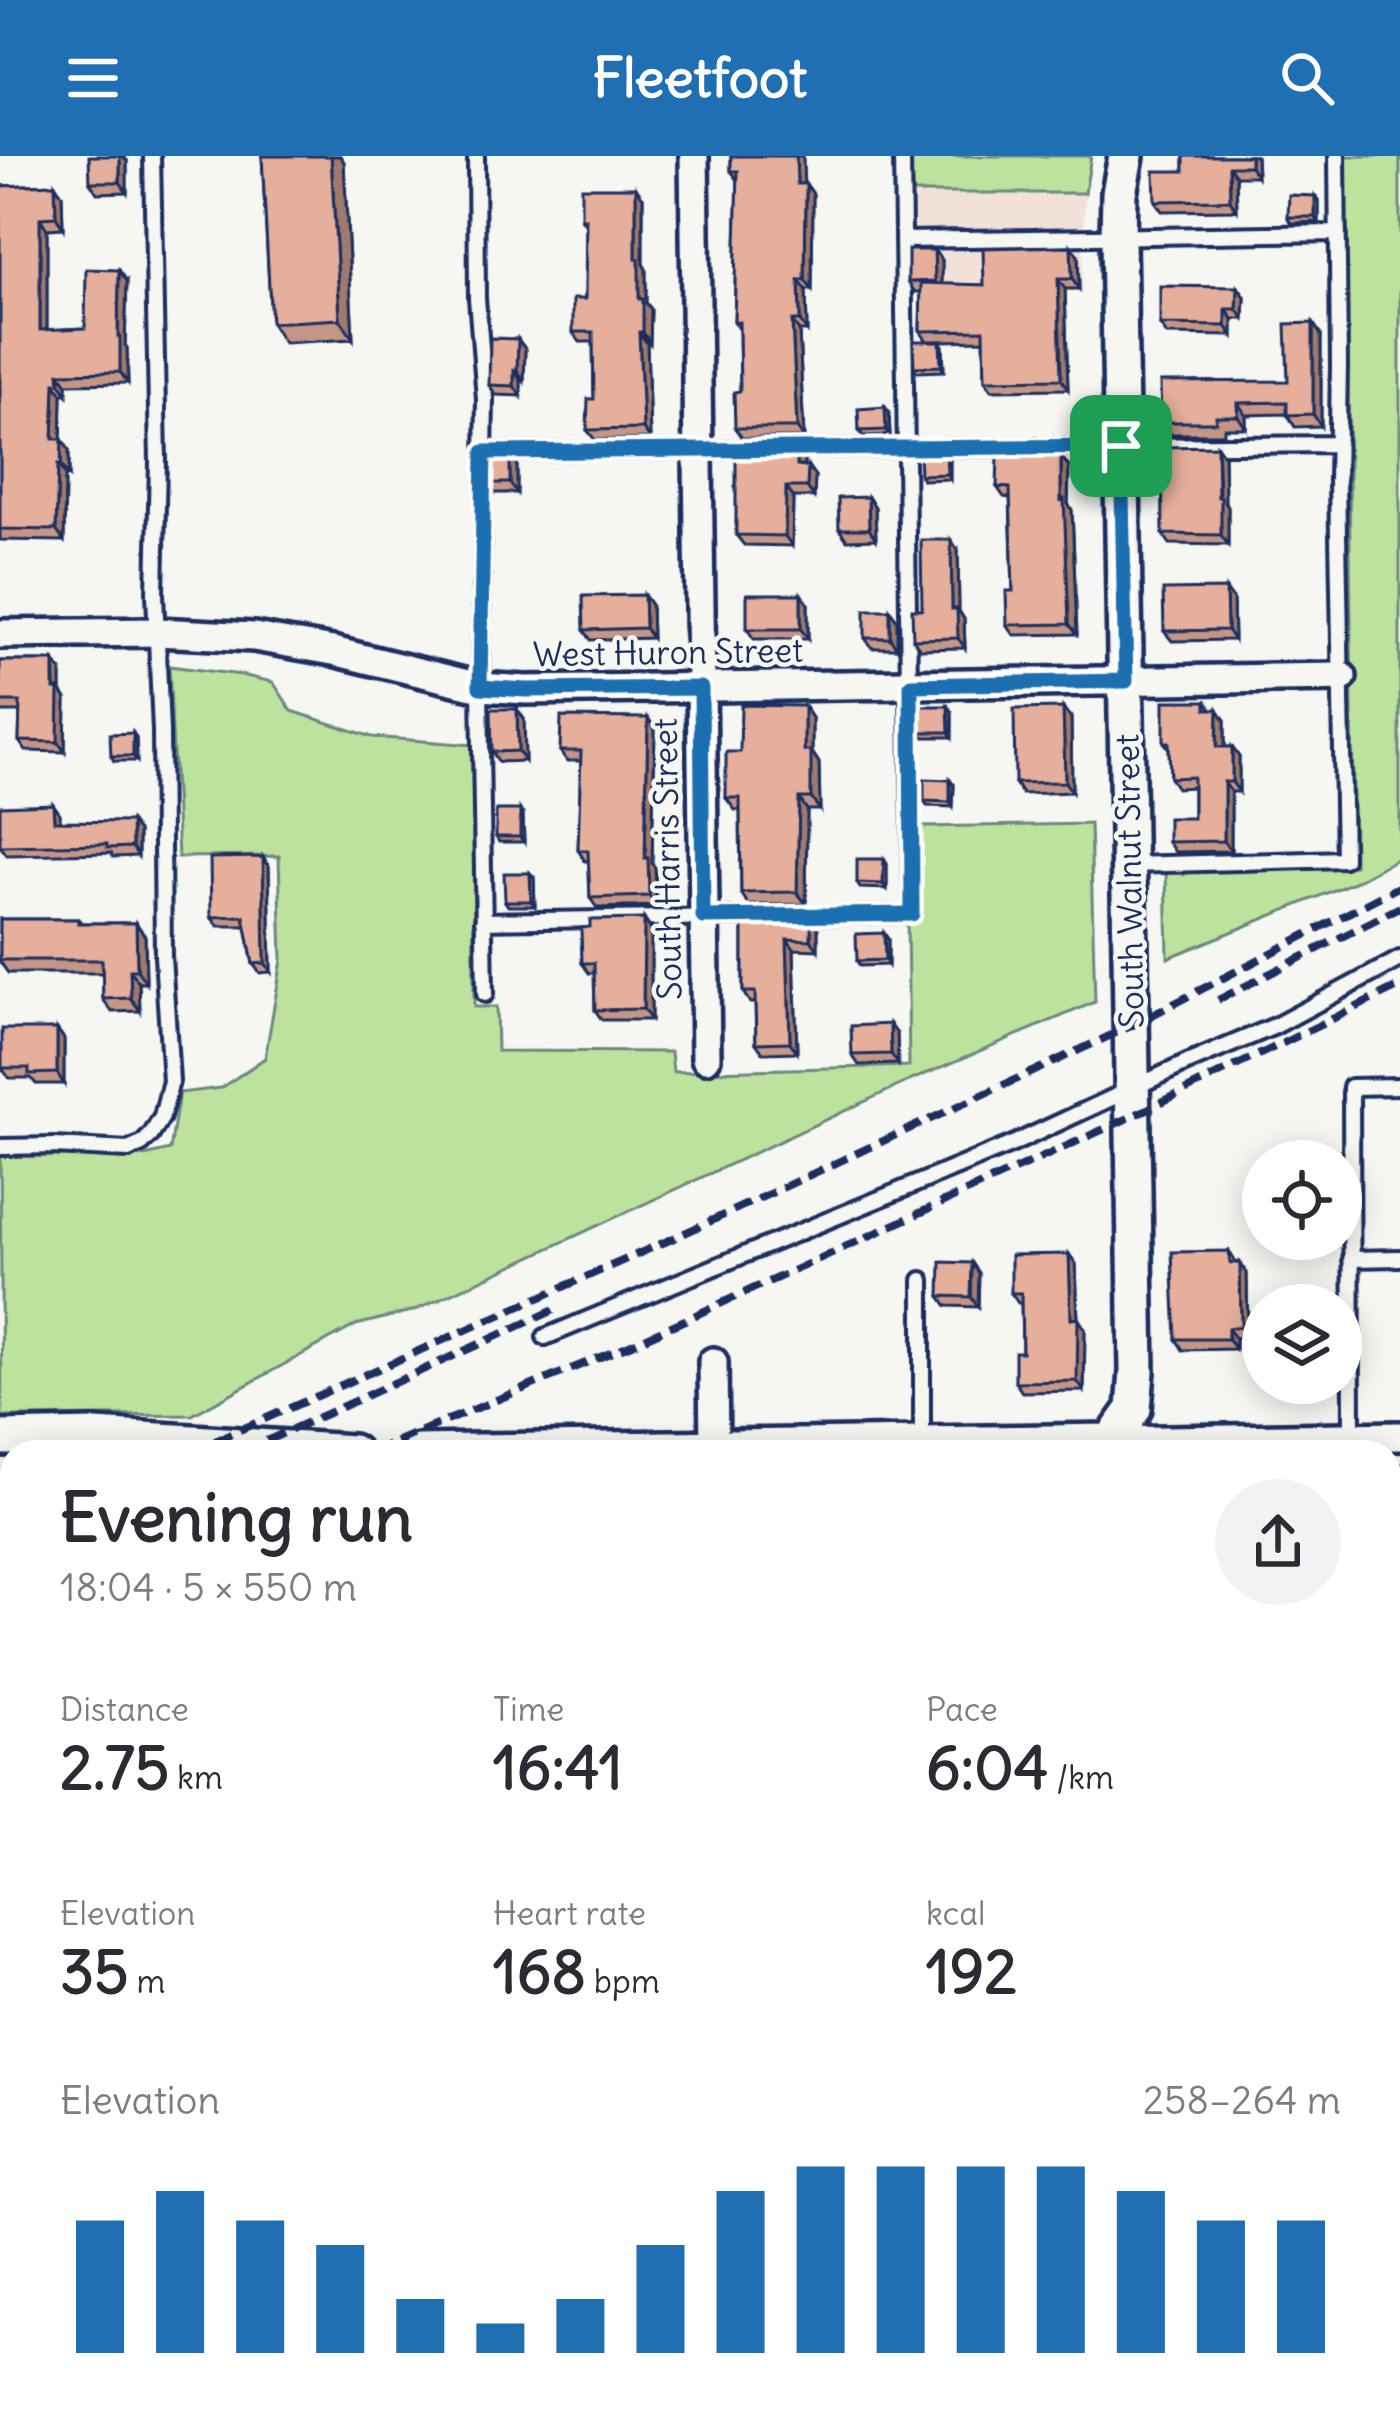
<!DOCTYPE html>
<html lang="en">
<head>
<meta charset="utf-8">
<style>
  :root { --surface:#fff; --page:#f2f2f3; --text:#2b2b33; --muted:#7c7c81; --accent:#1f6fb2 }
  body { margin:0; font-family:Delius,sans-serif; background:var(--page); color:var(--text); height:100vh; display:flex; flex-direction:column; font-size:45px; white-space:nowrap }
  * { box-sizing:border-box; margin:0 }
  p { font-size:39px; color:var(--muted) }
  .icon { flex:none; width:66px; height:66px; fill:none; stroke:currentColor; stroke-width:2; stroke-linecap:round; stroke-linejoin:round }
  .map { position:relative; flex:1; overflow:hidden }
  .sheet { position:absolute; left:0px; top:1284px; width:1401px; height:975px; display:flex; flex-direction:column; background:var(--surface); border-radius:36px 36px 0 0; box-shadow:0 6px 30px #0003 }
  .sheet>* { flex:none }
  .fabs { position:absolute; left:1242px; top:984px; display:grid; gap:24px }
  .fabs a { display:grid; place-items:center; width:120px; height:120px; border-radius:50%; background:var(--surface); box-shadow:0 6px 30px #0003; font-size:60px }
  .pin { position:absolute; display:grid; place-items:center; width:102px; height:102px; color:#fff; margin:-51px; border-radius:24px; box-shadow:0 6px 18px #0006 }
  .round { display:grid; place-items:center; flex:none; width:126px; height:126px; border-radius:63px; background:var(--page) }
  .head { display:flex; align-items:center; justify-content:space-between; height:204px; padding:0 60px }
  h1 { font-size:66px; font-weight:700; line-height:90px }
  .metrics { display:grid; grid-template-columns:repeat(3,1fr); gap:18px; height:204px; padding:12px 60px }
  .metrics div { display:grid; align-content:center }
  .metrics b { font-size:60px; font-weight:700 }
  .metrics small { font-size:33px; font-weight:400 }
  .metrics p { font-size:33px }
  .chart { height:336px; padding:24px 60px }
  .chart p { display:flex; justify-content:space-between }
  .chart svg { width:100%; height:216px; margin-top:12px; stroke:var(--accent); stroke-width:6 }
  header { display:flex; justify-content:space-between; align-items:center; height:156px; padding:0 60px; background:var(--accent); color:#fff; font-size:54px; font-weight:700 }
  .map>svg:first-child { display:block }
  .built { fill:#f1e1d8 }
  .green { fill:#bde29d; stroke:#6c887e; stroke-width:3 }
  .lines { fill:none; stroke-linecap:round; stroke-linejoin:round }
  .service-casing { stroke:#1b2f5e; stroke-width:22 }
  .minor-casing { stroke:#1b2f5e; stroke-width:36 }
  .tertiary-casing { stroke:#1b2f5e; stroke-width:42 }
  .service { stroke:#f6f6f2; stroke-width:14 }
  .minor { stroke:#f6f6f2; stroke-width:27 }
  .tertiary { stroke:#f6f6f2; stroke-width:33 }
  .rail { stroke:#1b2f5e; stroke-width:8; stroke-dasharray:18 9; stroke-linecap:butt }
  .wall { fill:#c59685; stroke:#1b2f5e; stroke-width:3 }
  .shaded-wall { fill:#a07a6c; stroke:#1b2f5e; stroke-width:3 }
  .building { fill:#e5af9b; stroke:#1b2f5e; stroke-width:3 }
  .route-casing { stroke:#fff; stroke-width:24 }
  .route { stroke:#1f6fb2; stroke-width:15 }
  .labels { text-anchor:middle; dominant-baseline:central; stroke-width:9; stroke-linejoin:round; paint-order:stroke }
  .street-label { font-size:33px; fill:#1b2f5e; stroke:#f6f6f2 }
</style>
</head>
<body>
<header><svg class="icon" aria-label="menu" viewBox="0 0 24 24"><path d="M4 6h16M4 12h16M4 18h16"/></svg>Fleetfoot<svg class="icon" aria-label="search" viewBox="0 0 24 24"><circle cx="10" cy="10" r="6"/><path d="M15 15l6 6"/></svg></header>
<div class="map">
<svg width="1400" height="2258" viewBox="0 0 1400 2258">
  <rect width="100%" height="100%" fill="#f6f6f2"/>
  <filter id="ink" filterUnits="userSpaceOnUse"><feTurbulence type="fractalNoise" baseFrequency=".00833" numOctaves="2"/><feDisplacementMap in="SourceGraphic" scale="24" xChannelSelector="R" yChannelSelector="G"/><feConvolveMatrix kernelMatrix="1 2 1 2 8 2 1 2 1" color-interpolation-filters="sRGB"/></filter>
  <g filter="url(#ink)">
    <path class="built" d="M912,37H1085L1082,136L914,137Z"/>
    <path class="green" d="M911,0H1091L1085,37H912Z
      M1345,0H1400V701L1354,726L1168,802L1166,714L1354,709Z
      M169,510L241,519L273,526L292,555L372,581L473,589L474,851H496L497,895L671,896L673,916L909,910L907,764L921,762V671L1090,668L1095,846L909,925L416,1154L356,1169L192,1259L2,1261L0,1000H145L170,994L179,937L221,932L265,902L282,804L279,700L178,701Z
      M12,1572V1713L0,1719V1584Z"/>
    <g class="lines">
      <defs>
        <path id="service" d="M476,0L477,142L485,243L480,531L485,838
          M903,84L1338,77
          M484,296L1338,288
          M1129,709L1344,703L1337,325L1339,210L1337,0
          M483,765L912,758L902,0
          M0,991L55,990L128,994L142,988L151,979L162,961L171,925L163,800L161,575L155,438L158,305L152,0
          M1351,1103L1400,1102
          M922,1124V1289
          M545,1181L1015,987L1187,907L1275,870L1400,803
          M1352,1281L1351,931L1400,930
          M1389,1509H1400
          M1389,1894H1400
          M0,1916H12
          M184,2247L185,2258
          M516,2247V2258"/>
        <path id="minor" d="M694,0L706,902
          M0,478L157,476L254,481L333,495L480,531L526,534L1342,521
          M713,1206L714,1293
          M1109,1285L1400,1280
          M1389,1702H1400
          M0,1741L12,1736
          M1389,2095H1400
          M0,2113L12,2112
          M786,2247V2258"/>
        <path id="tertiary" d="M0,1282L95,1280L352,1296
          M419,1296L1109,1285
          M1103,1296L1134,1253L1137,1215L1118,82L1119,37L1126,0
          M1032,2247V2258"/>
      </defs>
      <use href="#service" class="service-casing"/>
      <use href="#minor" class="minor-casing"/>
      <use href="#tertiary" class="tertiary-casing"/>
      <use href="#service" class="service"/>
      <use href="#minor" class="minor"/>
      <use href="#tertiary" class="tertiary"/>
      <path class="rail" d="M1218,844L1400,751
        M190,1296L674,1082L1131,870L1400,730
        M242,1296L561,1151
        M371,1296L634,1187L1133,960L1400,830
        M0,1383L12,1377
        M0,1406L12,1400
        M0,1502L12,1495
        M0,1553L12,1541"/>
    </g>
    <path class="wall" d="M262,0H340L344,6L353,183L284,187L271,167Z
      M731,0L806,28L813,38L812,134H806L807,175H799L804,282H742L735,272L740,235L739,174L734,167L738,24L731,15Z
      M1184,0H1256L1257,20H1236L1237,54L1162,55L1155,45L1184,15Z
      M127,5V36L97,37L90,26Z
      M55,28L62,39L63,72L47,73V174L85,172L127,125L125,189L127,192L128,227L67,228V238H62L61,283L69,294V320L65,319L64,385L0,384V30Z
      M1315,40L1319,45V66L1292,67L1288,61Z
      M643,41V108L646,113V147L651,153L650,187H647L650,283L595,284L587,274L594,243L593,186H580L573,176L585,143L586,70L581,63Z
      M934,94L942,104V128L984,129L1078,100L1079,133H1065L1068,233L992,234L985,224L984,184L940,185L943,190L944,215L917,216L914,211L927,185L920,175L921,136H915L908,126Z
      M1238,131L1245,141L1244,163H1233V180L1167,179L1160,169Z
      M1313,167L1321,179V270L1295,271L1287,258L1246,259V272H1224V278H1169L1161,266L1288,225Z
      M518,183L525,193L524,225H521V240L496,239L489,229Z
      M885,251L889,256L890,279L863,280L859,275Z
      M1217,290L1224,300L1225,346L1228,351V389L1170,388L1163,378Z
      M797,294L804,304V310L815,320L814,341H793L792,390L744,389L736,379L737,334L735,330Z
      M950,303V323L923,324L920,319Z
      M517,307V337H495L488,327Z
      M1069,311L1068,348L1072,354L1077,478L1014,479L1007,469L1013,435L1010,342L1004,341L997,331Z
      M868,341L875,351L876,383L847,384L839,373Z
      M958,394L959,455L964,463L965,492L920,493L913,483L922,453Z
      M801,438L808,448V483H754L747,473Z
      M644,439L651,449L652,482L591,484L584,474Z
      M1233,443L1234,484L1172,485L1164,475Z
      M897,464V492H872L865,482Z
      M0,505H54L61,515V535L66,543L65,596L26,595L19,585L20,556H1L0,555Z
      M1206,545L1212,553L1225,564V591H1232L1239,601V636H1231V695L1175,696L1168,686L1193,662V631L1177,632L1170,622L1169,593L1164,586Z
      M804,550L812,562V596L819,607L820,654H807L806,748L749,749L741,737L740,654H735L726,642L740,596Z
      M948,550L952,555V581H924L921,576Z
      M517,553L524,563L525,605L499,606L492,596Z
      M648,562L655,573L652,707L655,712L656,750L597,752L590,742L589,705H585L578,694L581,605H567L560,595Z
      M1071,562L1072,636L1022,638L1015,627Z
      M133,577L136,582L137,605H114L111,600Z
      M954,629L953,651L927,650L924,645Z
      M53,648L60,658V666L138,675V700L113,701L111,697L7,699L0,690Z
      M523,659L524,686H499L496,681Z
      M263,701L269,710L271,816L260,817L253,808L246,770H218L211,761Z
      M884,703L887,708V733L860,732L857,727Z
      M534,722L535,750H508L505,745Z
      M743,762L811,763L818,773V794L794,793L797,896L763,897L756,887L755,847H750L743,836Z
      M0,763H78L82,767H136L145,780L146,827H139L140,855L112,856L103,843V817H8L0,806Z
      M644,763L651,774V864H602L595,854L594,817H589L582,807L590,771Z
      M884,777L888,783V809L860,810L857,805Z
      M57,873L64,883V928H36L31,922H9L2,912Z
      M897,878L898,908L859,909L852,899Z
      M1229,1095L1236,1107L1247,1117L1248,1181L1235,1182V1193L1183,1194L1176,1183Z
      M1069,1098L1076,1108L1078,1162L1085,1173L1084,1235L1022,1236L1015,1226L1022,1196L1021,1147H1018L1011,1137Z
      M972,1107L979,1117L978,1151L947,1150L940,1140Z
      M1389,1303L1393,1309L1400,1308V1364L1396,1365L1399,1439L1389,1440Z
      M1389,1593H1400V1665H1389Z
      M1400,1725V1800H1389V1729H1395Z
      M0,1765H12V1818H6V1846H0Z
      M0,1869H12V1904H0Z
      M1389,1970H1400V2042L1389,2043Z
      M0,1985L12,1990V2065H0Z
      M1400,2124V2188H1397L1390,2178Z"/>
    <path class="shaded-wall" d="M120,0H123L127,5V36L120,26Z
      M331,0H340L344,6L353,183L340,163Z
      M796,0H803L804,38L797,28Z
      M1250,0H1256L1257,20L1250,10Z
      M1229,10L1236,20L1237,54L1230,44Z
      M55,28L62,39L63,72L56,61Z
      M806,28L813,38L812,134L805,124Z
      M636,31L643,41V108L646,113V147L651,153L650,187L643,176L639,143L636,103Z
      M1315,40L1319,45V66L1315,61Z
      M40,62L47,73V185L40,174Z
      M1071,90L1078,100L1079,133L1072,123Z
      M934,94L942,104V136L935,125Z
      M119,114L127,125L125,189L127,192L128,227L120,216L118,181Z
      M1058,123L1065,133L1068,233L1061,223Z
      M799,124L806,134L807,175L800,165Z
      M1238,131L1245,141L1244,163L1237,153Z
      M1226,153L1233,163V180L1226,170Z
      M792,165L799,175L804,282L797,272Z
      M1313,167L1321,179V270L1313,258Z
      M639,176L647,187L650,283L643,273Z
      M518,183L525,193L524,225L517,214Z
      M940,185L943,190L944,215L941,210Z
      M514,214L521,225V240L514,230Z
      M59,217L67,228V238L60,227Z
      M55,227L62,238L61,294L53,283Z
      M1238,247L1246,259V272L1238,260Z
      M885,251L889,256L890,279L886,274Z
      M62,283L69,294V320L61,309Z
      M1217,290L1224,300L1225,346L1228,351V389L1221,379Z
      M797,294L804,304V320L797,310Z
      M510,297L517,307V337L510,327Z
      M946,298L950,303V323L947,318Z
      M1061,300L1069,311L1068,348L1072,354L1077,478L1069,468L1061,344Z
      M58,308L65,319L64,385L56,374Z
      M808,310L815,320L814,341L807,331Z
      M786,331L793,341L792,390L785,380Z
      M868,341L875,351L876,383L869,373Z
      M951,384L958,394L959,455L964,463L965,492L958,482L952,453Z
      M1226,433L1233,443L1234,484L1227,474Z
      M801,438L808,448V483L801,473Z
      M644,439L651,449L652,482L645,472Z
      M890,454L897,464V492L890,482Z
      M54,505L61,515V535L66,543L65,596L58,586Z
      M804,550L812,562V596L819,607L820,654L811,642L804,595Z
      M948,550L952,555V581L949,576Z
      M1063,552L1071,562L1072,636L1065,626Z
      M517,553L524,563L525,605L518,595Z
      M1218,553L1225,564V601L1217,591Z
      M648,562L655,573L652,707L655,712L656,750L649,740L645,702Z
      M133,577L136,582L137,605L133,600Z
      M1232,591L1239,601V636L1232,626Z
      M950,624L954,629L953,651L950,646Z
      M1224,626L1231,636V695L1224,685Z
      M799,642L807,654L806,748L797,736Z
      M53,648L60,658V675L54,665Z
      M520,654L523,659L524,686L520,681Z
      M131,666L138,675V700L132,691Z
      M263,701L269,710L271,816L265,807Z
      M884,703L887,708V733L883,728Z
      M530,717L534,722L535,750L531,745Z
      M644,763L651,774V864L643,853Z
      M811,763L818,773V794L811,784Z
      M136,767L145,780L146,827L137,814Z
      M884,777L888,783V809L885,804Z
      M787,783L794,793L797,896L790,886Z
      M130,814L139,827L140,855L131,842Z
      M890,868L897,878L898,908L891,898Z
      M57,873L64,883V928L57,917Z
      M1069,1098L1076,1108L1078,1169V1162L1085,1173L1084,1235L1077,1225L1071,1163Z
      M972,1107L979,1117L978,1151L971,1141Z
      M1240,1107L1247,1117L1248,1181L1241,1171Z
      M1228,1172L1235,1182V1193L1228,1183Z
      M1389,1355L1396,1365L1399,1439L1391,1428Z
      M0,1809L6,1818V1846L0,1838Z
      M332,2247H334L339,2254V2258H332Z
      M749,2247L756,2249V2258H749Z
      M834,2247H845V2258H834Z
      M967,2247H974V2258H968Z
      M1148,2247H1155V2258H1148Z"/>
    <path class="building" d="M89,0H120V26H90Z
      M262,0H331L340,163L271,167Z
      M731,0H796L797,28H806L805,124H799L800,165H792L797,272H735L734,236L740,235L739,166L734,167L738,15H731Z
      M1184,0H1250V10H1229L1230,44L1155,45L1154,15H1184Z
      M55,28L56,61L40,62V174L85,172L86,113L119,114L118,181H120V216L59,217L60,227H55L53,283H62L61,309L58,308L56,374L0,373V30Z
      M581,31H636V103H639V143H643V176H639L643,273L587,274L588,243H594L593,176H573V143H585L586,63H581Z
      M1289,39L1315,40V61H1288Z
      M1071,90L1072,123H1058L1061,223L985,224L984,174L920,175L921,127L984,129L983,92Z
      M908,94H934L935,125L908,126Z
      M1160,130L1238,131L1237,153H1226V170L1160,169Z
      M1313,167V258L1287,259V246L1238,247V260H1216V266H1161L1160,226L1288,225L1286,168Z
      M490,182L518,183L517,214H514V230L489,229Z
      M913,185H940L941,210L914,211Z
      M885,251L886,274L859,275L858,253Z
      M1217,290L1218,341H1221V379L1163,378L1162,291Z
      M797,294V310H808L807,331H786L785,380L736,379V295Z
      M488,297H510V327H488Z
      M919,298H946L947,318L920,319Z
      M998,299L1061,300V344L1064,343L1069,468L1007,469L1006,435H1013L1010,332L997,331Z
      M868,341L869,373H839L838,342Z
      M921,384H951L952,453H957L958,482L913,483L912,453H922Z
      M1226,433L1227,474L1164,475L1163,434Z
      M747,438H801V473H747Z
      M644,439L645,472L584,474L583,440Z
      M865,454H890V482H865Z
      M0,505H54V533H59L58,586L19,585L20,546H0Z
      M1164,545H1206V553H1218L1217,591H1232V626H1224V685L1168,686V662H1193V621L1170,622L1169,586H1164Z
      M741,549L804,550V595H811V642H799L797,736L741,737L740,642H726V596H740Z
      M920,550H948L949,576H921Z
      M1063,552L1065,626L1015,627L1014,553Z
      M491,553H517L518,595L492,596Z
      M561,561L648,562L645,702H648L649,740L590,742L588,695L578,694L581,595H560Z
      M133,577V600H111L110,578Z
      M924,623L950,624V646L924,645Z
      M53,648L54,665L131,666L132,691L107,692V688L0,690V650Z
      M496,654H520V681H496Z
      M263,701L265,807L253,808L244,760L211,761L210,702Z
      M857,703H884L883,728L857,727Z
      M504,717H530L531,745H505Z
      M743,762L811,763V784L787,783L790,886L756,887L755,836H743Z
      M0,763H78V767H136L137,814H130L131,842L103,843L102,804H0Z
      M644,763L643,853L595,854L594,807H582L581,772L590,771V764Z
      M884,777L885,804L857,805L856,778Z
      M890,868L891,898L852,899L851,870Z
      M2,873H57V917L29,918V912H2Z
      M1229,1095L1230,1107H1240L1241,1171L1228,1172V1183H1176L1172,1096Z
      M1069,1098L1071,1163L1078,1162L1077,1225L1015,1226V1196H1022L1021,1137H1011V1099Z
      M941,1106L972,1107L971,1141L940,1140Z
      M1400,1308V1352L1389,1353V1309Z
      M1389,1383L1391,1428H1389Z
      M1389,1593H1400V1655H1389Z
      M1395,1725H1400V1787L1389,1788V1729H1395Z
      M0,1765H12V1808L0,1807Z
      M0,1869H12V1899H0Z
      M1389,1970H1400V2030L1389,2031Z
      M0,1985H8V1991H12V2055H0Z
      M1389,2124H1400V2178H1390Z
      M299,2247H332V2258H299Z
      M434,2247V2258H410V2248Z
      M647,2247H749V2258H647Z
      M798,2247H834V2258H798Z
      M903,2247H967L968,2258H903Z
      M1068,2247H1148V2258H1068Z
      M69,2256V2258H22Z"/>
  </g>
  <g class="lines" filter="url(#ink)">
    <defs>
      <path id="route" d="M1121,290L1126,525L911,529L912,758L703,761L701,532L526,534L480,531L484,296Z"/>
    </defs>
    <use href="#route" class="route-casing"/>
    <use href="#route" class="route"/>
  </g>
  <g class="labels">
    <g class="street-label">
      <text transform="translate(668 496) rotate(-1)">West Huron Street</text>
      <text transform="translate(667 703) rotate(-91)">South Harris Street</text>
      <text transform="translate(1129 725) rotate(-91)">South Walnut Street</text>
    </g>
  </g>
</svg>
<div class="fabs">
<a><svg class="icon" aria-label="locate" viewBox="0 0 24 24"><circle cx="12" cy="12" r="6"/><path d="M12 2v4M12 18v4M2 12h4M18 12h4"/></svg></a>
<a><svg class="icon" aria-label="layers" viewBox="0 0 24 24"><path d="M12 4l9 5-9 5-9-5zM3 14l9 5 9-5"/></svg></a>
</div>
<div class="pin" style="left:1121px;top:290px;background:#1e9e55"><svg class="icon" aria-label="arrive" viewBox="0 0 24 24"><path d="M6 21V4h12l-3 4 3 4H6"/></svg></div>
<section class="sheet">
<div class="head"><div><h1>Evening run</h1><p>18:04 · 5 × 550 m</p></div><a class="round"><svg class="icon" aria-label="share" viewBox="0 0 24 24"><path d="M12 15V3M7 8l5-5 5 5M5 13v7h14v-7"/></svg></a></div>
<div class="metrics">
<div><p>Distance</p><b>2.75<small> km</small></b></div>
<div><p>Time</p><b>16:41</b></div>
<div><p>Pace</p><b>6:04<small> /km</small></b></div>
</div>
<div class="metrics">
<div><p>Elevation</p><b>35<small> m</small></b></div>
<div><p>Heart rate</p><b>168<small> bpm</small></b></div>
<div><p>kcal</p><b>192</b></div>
</div>
<div class="chart"><p><span>Elevation</span>258–264 m</p>
<svg viewBox="0 0 160 44" preserveAspectRatio="none"><path d="M5 44V17M15 44V11M25 44V17M35 44V22M45 44V33M55 44V38M65 44V33M75 44V22M85 44V11M95 44V6M105 44V6M115 44V6M125 44V6M135 44V11M145 44V17M155 44V17"/></svg>
</div>
</section>
</div>
</body>
</html>
